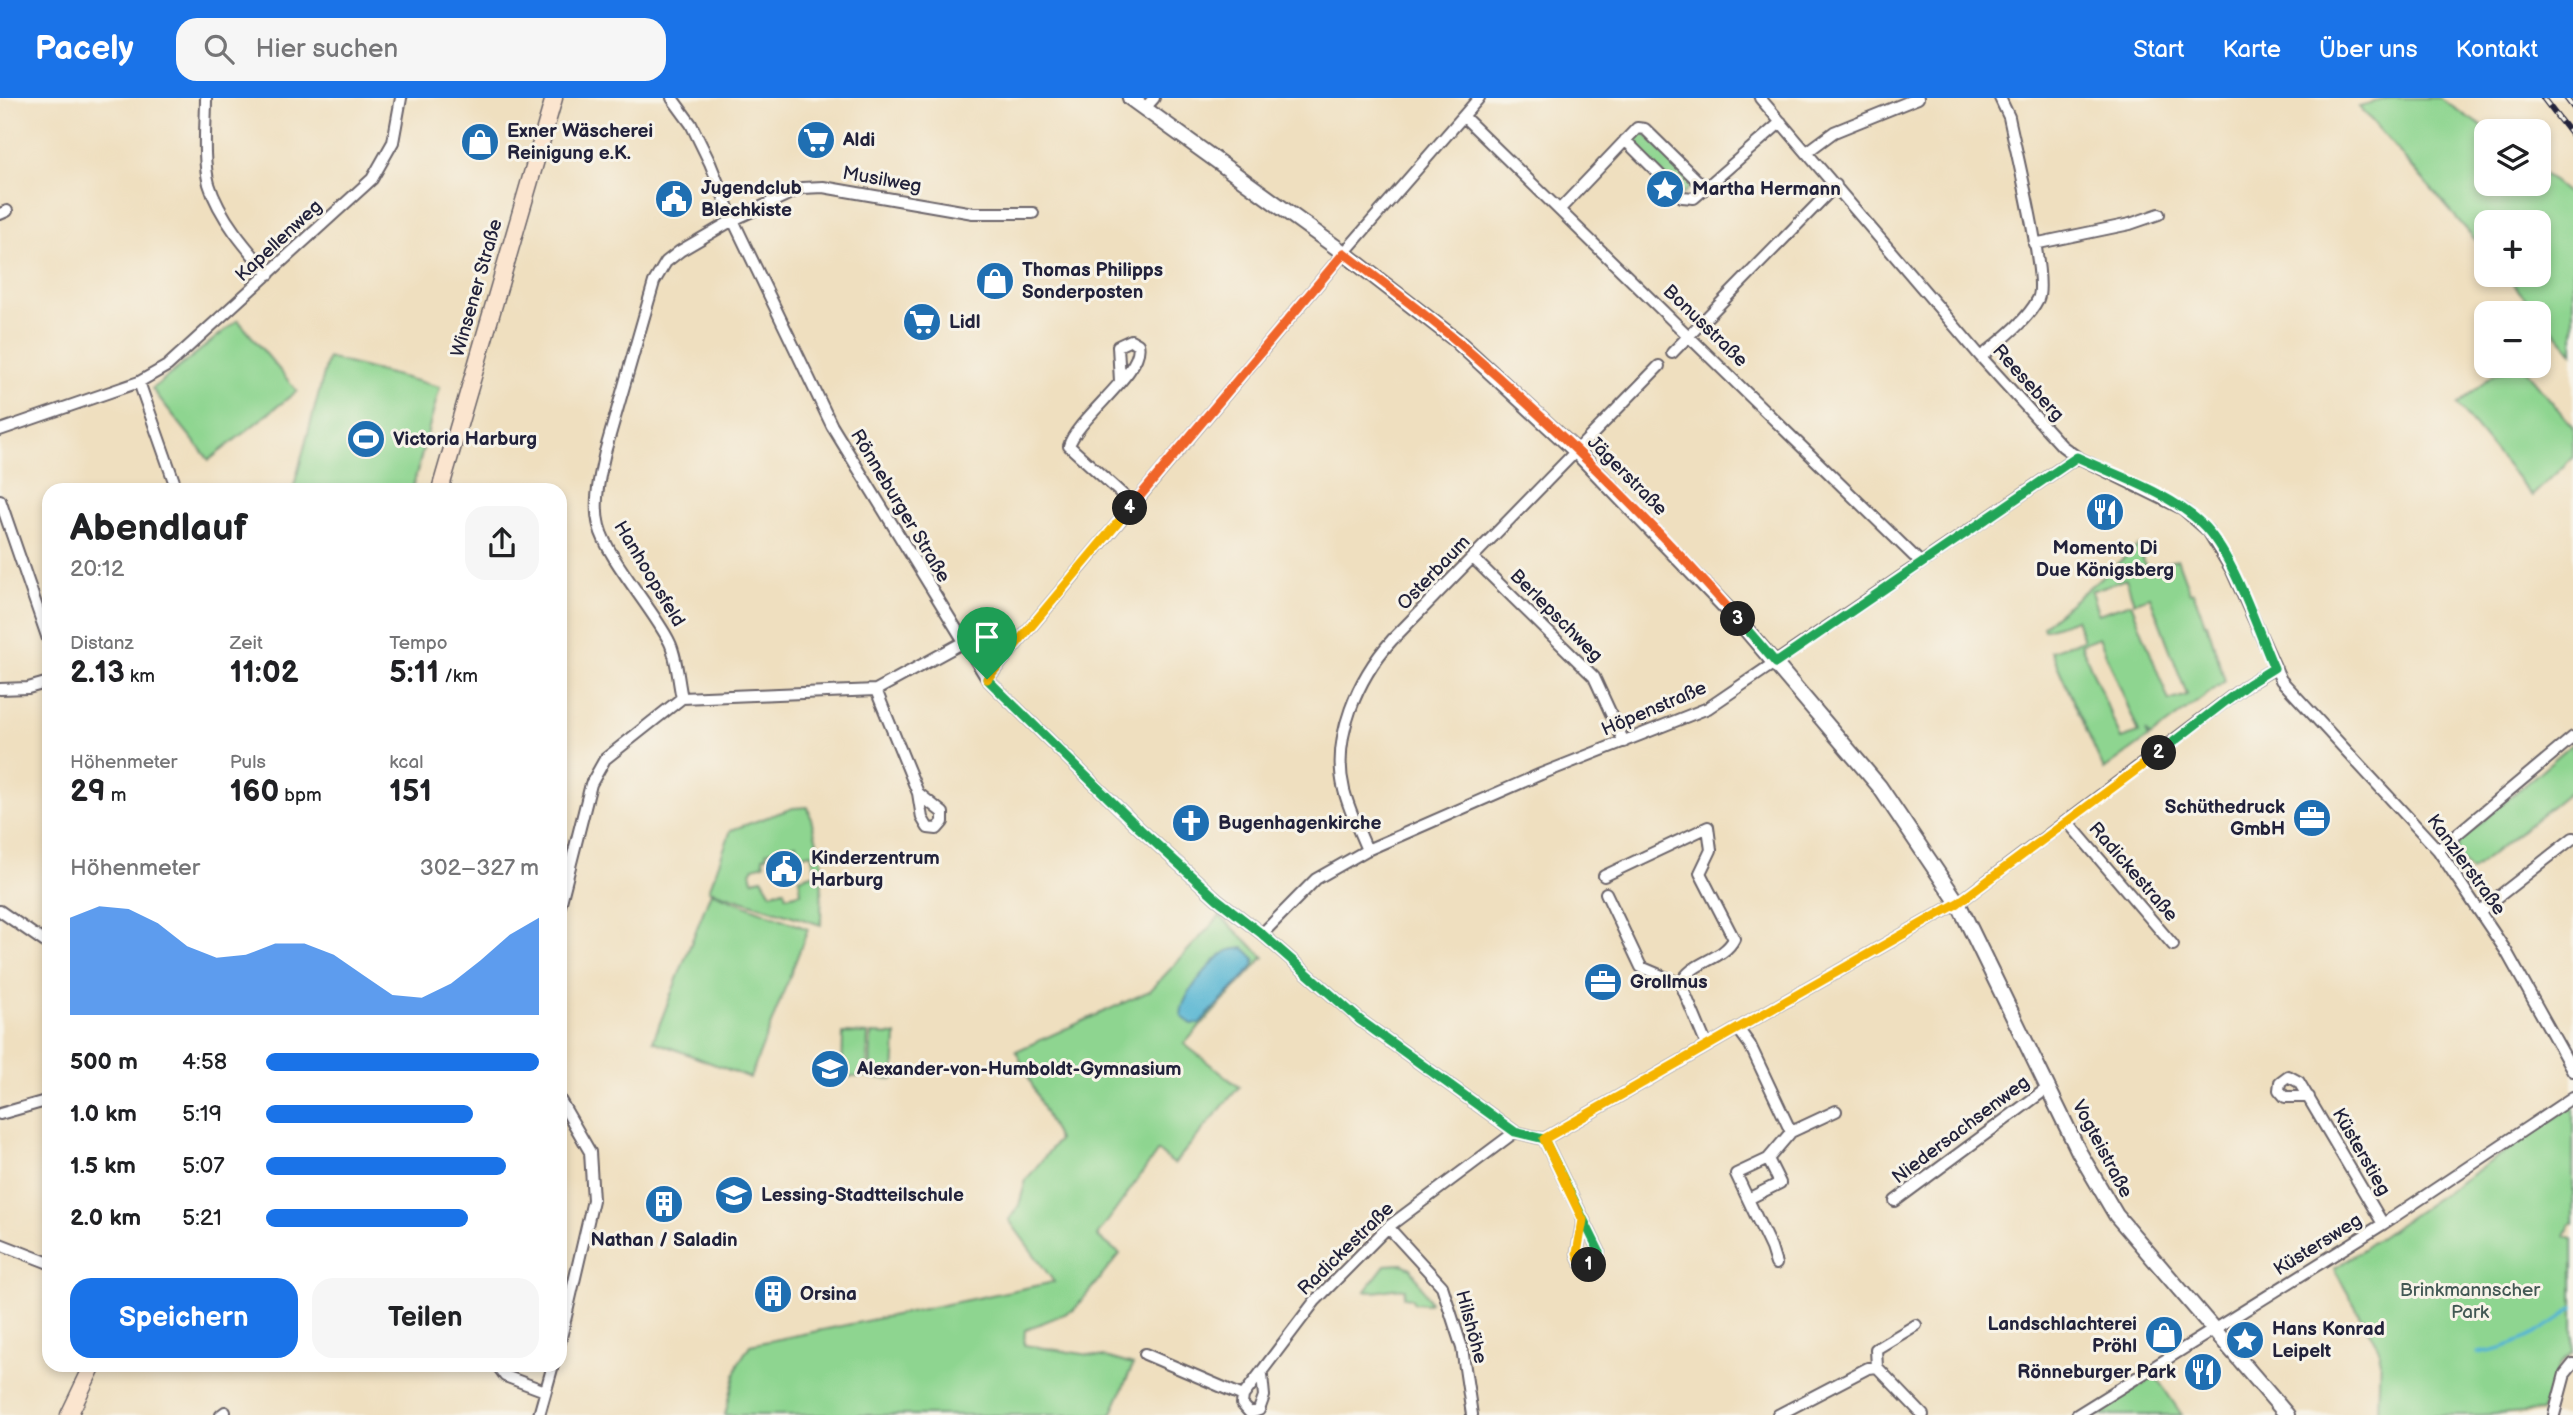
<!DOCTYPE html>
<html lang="de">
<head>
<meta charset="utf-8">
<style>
  :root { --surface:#fff; --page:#f6f6f6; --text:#202124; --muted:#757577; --accent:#1a73e8 }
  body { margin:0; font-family:"Balsamiq Sans",sans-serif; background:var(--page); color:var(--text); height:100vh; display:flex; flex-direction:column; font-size:26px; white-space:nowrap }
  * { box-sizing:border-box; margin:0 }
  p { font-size:23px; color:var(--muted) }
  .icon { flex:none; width:38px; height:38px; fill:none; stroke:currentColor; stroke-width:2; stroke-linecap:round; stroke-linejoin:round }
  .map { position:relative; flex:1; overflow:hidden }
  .side { position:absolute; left:42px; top:385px; width:525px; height:889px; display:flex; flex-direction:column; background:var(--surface); border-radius:21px; box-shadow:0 4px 10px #0003 }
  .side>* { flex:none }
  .controls { position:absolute; left:2474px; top:21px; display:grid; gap:14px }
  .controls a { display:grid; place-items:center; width:77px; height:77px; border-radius:14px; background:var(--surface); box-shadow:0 4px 10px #0003; font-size:35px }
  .pin { position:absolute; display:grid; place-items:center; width:60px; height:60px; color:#fff; margin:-72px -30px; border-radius:50% 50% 50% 0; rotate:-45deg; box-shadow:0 0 7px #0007 }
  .pin .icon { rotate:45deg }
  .km { position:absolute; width:35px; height:35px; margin:-18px; border-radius:50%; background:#222; color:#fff; font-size:19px; line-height:35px; text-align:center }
  .round { display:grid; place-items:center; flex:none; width:74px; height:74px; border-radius:21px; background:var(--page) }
  .overview { display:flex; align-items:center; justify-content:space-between; height:119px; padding:0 28px }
  h1 { font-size:38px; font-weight:800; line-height:52px }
  .figures { display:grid; grid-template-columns:repeat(3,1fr); gap:10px; height:119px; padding:7px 28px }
  .figures div { display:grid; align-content:center }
  .figures b { font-size:30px; font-weight:800 }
  .figures small { font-size:19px; font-weight:400 }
  .figures p { font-size:19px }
  .chart { height:196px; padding:14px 28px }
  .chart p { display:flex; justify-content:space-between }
  .chart svg { width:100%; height:126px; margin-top:7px; fill:var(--accent); opacity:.7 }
  .action { display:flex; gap:14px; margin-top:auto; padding:14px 28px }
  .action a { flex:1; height:80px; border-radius:21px; background:var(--accent); color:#fff; font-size:28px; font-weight:800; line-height:80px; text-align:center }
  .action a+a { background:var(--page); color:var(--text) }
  ul { padding:0 28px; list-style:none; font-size:23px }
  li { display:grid; grid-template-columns:112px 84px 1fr; align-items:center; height:52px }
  li i { height:18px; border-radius:9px; background:var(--accent) }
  header { display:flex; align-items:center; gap:42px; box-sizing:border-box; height:98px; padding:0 35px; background:var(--accent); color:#fff }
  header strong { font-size:33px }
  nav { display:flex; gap:38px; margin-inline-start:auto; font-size:24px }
  .search { width:490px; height:63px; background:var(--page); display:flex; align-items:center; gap:18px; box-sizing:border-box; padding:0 24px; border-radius:21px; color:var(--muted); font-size:26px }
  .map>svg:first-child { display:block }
  .green { fill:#8ed590; stroke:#587c66; stroke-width:2; fill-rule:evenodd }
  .water { fill:#54b5d3; stroke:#3b6c87; stroke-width:2 }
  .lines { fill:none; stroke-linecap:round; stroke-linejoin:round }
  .stream { stroke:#54b5d3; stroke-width:3.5 }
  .minor-casing { stroke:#6a6469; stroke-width:14 }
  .tertiary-casing { stroke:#6a6469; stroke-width:18 }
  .secondary-casing { stroke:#6a6469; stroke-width:19 }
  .minor { stroke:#fff; stroke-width:10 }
  .tertiary { stroke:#fff; stroke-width:14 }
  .secondary { stroke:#fbe5cf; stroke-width:16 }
  .rail-casing { stroke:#22223b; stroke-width:6 }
  .rail { stroke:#f7f3e8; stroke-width:3.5; stroke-dasharray:10; stroke-linecap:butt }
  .split-1-casing { stroke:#fff; stroke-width:14 }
  .split-2-casing { stroke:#fff; stroke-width:14 }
  .split-3-casing { stroke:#fff; stroke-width:14 }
  .split-4-casing { stroke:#fff; stroke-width:14 }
  .split-5-casing { stroke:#fff; stroke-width:14 }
  .split-1 { stroke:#22a559; stroke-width:9 }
  .split-2 { stroke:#f5b400; stroke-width:9 }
  .split-3 { stroke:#22a559; stroke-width:9 }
  .split-4 { stroke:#f0652b; stroke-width:9 }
  .split-5 { stroke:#f5b400; stroke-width:9 }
  .labels { text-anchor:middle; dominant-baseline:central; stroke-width:6; stroke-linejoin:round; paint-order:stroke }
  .poi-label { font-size:19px; font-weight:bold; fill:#22223b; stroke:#f7f3e8; text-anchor:start }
  .street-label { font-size:19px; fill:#22223b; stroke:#f7f3e8 }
  .park-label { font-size:19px; fill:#425854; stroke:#f7f3e8 }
</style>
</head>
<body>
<header>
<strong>Pacely</strong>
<div class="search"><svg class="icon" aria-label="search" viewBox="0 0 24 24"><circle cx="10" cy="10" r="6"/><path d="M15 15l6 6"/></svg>Hier suchen</div>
<nav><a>Start</a><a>Karte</a><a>Über uns</a><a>Kontakt</a></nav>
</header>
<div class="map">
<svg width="2573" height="1317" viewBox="0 0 2573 1317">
  <rect width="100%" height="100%" fill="#f7f3e8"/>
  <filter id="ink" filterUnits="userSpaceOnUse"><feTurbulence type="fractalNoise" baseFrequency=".0143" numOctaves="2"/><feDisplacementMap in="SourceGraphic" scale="14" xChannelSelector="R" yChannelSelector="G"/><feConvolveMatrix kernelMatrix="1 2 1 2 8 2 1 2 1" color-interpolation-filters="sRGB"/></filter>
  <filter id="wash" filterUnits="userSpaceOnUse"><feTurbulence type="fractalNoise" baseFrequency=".00686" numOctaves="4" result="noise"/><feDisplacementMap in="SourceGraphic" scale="28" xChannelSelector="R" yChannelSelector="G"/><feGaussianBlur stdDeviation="1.57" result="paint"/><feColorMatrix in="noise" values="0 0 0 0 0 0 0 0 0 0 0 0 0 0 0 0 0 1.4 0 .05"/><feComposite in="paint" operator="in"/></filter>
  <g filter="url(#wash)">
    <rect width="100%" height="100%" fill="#efdfbf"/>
    <path class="green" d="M2390,0H2439L2489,33L2487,86H2539V72L2573,100V255L2505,177H2539V124H2487V155L2359,8Z
      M1642,33L1694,85L1683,96L1631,45Z
      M238,222L297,293L209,362L152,291Z
      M328,260L440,289L412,392H293Z
      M2513,268H2522L2573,329V359L2532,398L2457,307L2492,278Z
      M2138,448L2147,471L2177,461L2178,463L2190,495L2193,494L2205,525H2207L2225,583L2150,639L2145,633L2148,640L2104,672L2051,553L2083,542L2076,521L2044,532L2043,528ZM2126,481L2134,504L2150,499L2187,597L2169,603L2131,505L2098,516L2091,493ZM2099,539L2139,635L2121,641L2081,546Z
      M2573,645V691L2471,773L2456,757L2459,743Z
      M808,709L822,763L821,827L709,792L731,732L793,710ZM796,746L799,758L811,755L816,775L799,780L801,795L786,798L784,792L771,795L762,780L753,782L751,774L754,769L764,766L763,759L767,758L766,754Z
      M711,794L808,831L750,980L653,943Z
      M1220,818L1264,859L1184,946L1239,989L1174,1066L1158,1053L1097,1138L1120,1156L1074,1212L1025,1232L1024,1247L1109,1260L1133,1267L1111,1317H725L738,1266L750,1247L1054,1184L1009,1122L1019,1107L1026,1082L1058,1042L1016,953L1150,893Z
      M843,935L868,936L867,979H842Z
      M871,936L896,937L894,981L870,980Z
      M2573,1007V1126H2570L2565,1138L2573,1140V1254L2559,1267L2541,1313L2481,1317H2378L2380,1252L2334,1171Z
      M1402,1166L1411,1170L1430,1204L1427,1206L1414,1205L1411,1200L1404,1199L1405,1191C1390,1188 1379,1197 1365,1193L1385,1167Z
      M2156,1279L2182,1317H2093L2155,1279Z"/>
    <path class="water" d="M1244,850L1255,861L1253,869L1199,926H1192L1182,919C1177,903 1213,860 1228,853C1233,851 1239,851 1244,850Z"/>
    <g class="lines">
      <path class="stream" d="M2478,1255C2514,1250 2544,1233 2573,1210"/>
    </g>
  </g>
  <g filter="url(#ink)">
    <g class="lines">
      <defs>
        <path id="minor" d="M206,0C206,28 202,59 209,86C219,119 247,151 269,176
          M672,0L691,26L710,65L733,122L832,328L987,581L1140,731L1217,801L1262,836L1360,922L1515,1034
          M1760,0L1981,259L2062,348L2077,359L2183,411L2208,433L2232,473L2281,582L2438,752L2506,853L2573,973
          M1145,10L1154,0
          M1464,19L1920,464
          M1625,42L1682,99L1694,100L1781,24
          M1807,54L1834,34L1918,0
          M1560,111L1637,30L1645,31L1704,89
          M0,116L7,113
          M2034,146L2130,126L2159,116
          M1672,255L1836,87
          M1981,259C1999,244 2027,223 2038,201C2048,181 2015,49 2009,19L2000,0
          M1120,283L1118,248L1131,242L1138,246C1146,272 1077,320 1069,348L1133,406
          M139,284L177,392
          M0,332L139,284L167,268L372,81L393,44L401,0
          M0,402L49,544
          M1473,460L1594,579L1624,644
          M987,581L1344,155L1479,0
          M0,591L28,590L49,584
          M876,592L918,695L922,720L928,730L937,731L943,724V715L918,695
          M682,600C678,583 677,558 669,543C653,511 607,460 599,428C593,405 600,376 605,354L654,184L666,164L680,153L733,122L802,90L823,89L973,115H1033
          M682,600L876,592L962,545
          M2067,723L2173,847
          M1367,752C1359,733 1349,712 1344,692C1331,640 1358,580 1392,542L1659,268
          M2438,752L2573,639
          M1604,778L1708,729L1711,752L1700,775L1734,841C1723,863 1690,863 1681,886L1641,869L1606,795
          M560,808L591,686L605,661L682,600
          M0,813L49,847
          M2480,813L2573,740
          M1262,836L1316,781L1367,752L1541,676L1708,610L2077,359
          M1681,886L1707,948
          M1739,932L1750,947L1791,1034
          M2309,999H2285L2279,992L2280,984L2288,978L2299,984L2383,1126
          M560,1002L590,1054L593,1102L560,1244
          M0,1016L49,1002
          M1544,1041L1599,1153L1597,1163L1590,1167L1580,1164L1577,1155L1583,1122
          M1748,1101L1780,1085L1768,1061
          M1895,1103L2049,989
          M1388,1129L1442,1188L1462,1250L1472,1317
          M0,1146L49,1165
          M1776,1166L1771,1150L1736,1076L1768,1061L1791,1034L1836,1013
          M1145,1256L1243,1298
          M497,1267L505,1278L545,1293
          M1877,1269L1876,1251L1916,1227
          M1262,1277L1264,1298L1259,1312L1250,1315L1242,1306L1243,1298L1315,1203L1388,1129L1515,1034L1544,1041L1958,805L2248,586L2275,570
          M221,1317L225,1314
          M539,1317L553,1267
          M1778,1317L1868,1270L1877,1269L1923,1317
          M2077,1317L2383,1126L2573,999
          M2554,1317L2565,1276L2573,1266"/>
        <path id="tertiary" d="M1130,0L1344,155L1456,242L1576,353L1738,522L1879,688L1958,805L2079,1054L2116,1117L2287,1317"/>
        <path id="secondary" d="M440,392L554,0
          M69,1317L93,1267"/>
      </defs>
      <use href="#minor" class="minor-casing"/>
      <use href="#tertiary" class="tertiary-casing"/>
      <use href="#secondary" class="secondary-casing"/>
      <use href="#minor" class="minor"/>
      <use href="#tertiary" class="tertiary"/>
      <use href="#secondary" class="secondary"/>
      <defs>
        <path id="rail" d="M2543,0L2573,39
          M2566,0L2573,9"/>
      </defs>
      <use href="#rail" class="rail-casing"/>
      <use href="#rail" class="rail"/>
    </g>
  </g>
  <g class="lines" filter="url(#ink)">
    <defs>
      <path id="split-1" d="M987,581L1140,731L1217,801L1262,836L1360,922L1515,1034L1544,1041L1599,1153V1161L1589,1167"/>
      <path id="split-2" d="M1589,1167L1580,1164L1577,1155L1583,1122L1544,1041L1958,805L2159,655"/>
      <path id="split-3" d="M1738,521L1776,565L2077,359C2117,378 2168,394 2201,425C2233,455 2256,529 2274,570L2248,586L2159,655"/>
      <path id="split-4" d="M1130,410L1344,155C1382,184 1421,213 1458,244C1557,329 1651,423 1738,521"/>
      <path id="split-5" d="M987,581L1130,410"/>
    </defs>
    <use href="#split-1" class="split-1-casing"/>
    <use href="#split-2" class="split-2-casing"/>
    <use href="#split-3" class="split-3-casing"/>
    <use href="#split-4" class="split-4-casing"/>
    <use href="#split-5" class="split-5-casing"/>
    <use href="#split-1" class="split-1"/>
    <use href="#split-2" class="split-2"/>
    <use href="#split-3" class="split-3"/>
    <use href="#split-4" class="split-4"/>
    <use href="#split-5" class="split-5"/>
  </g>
  <defs>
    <symbol id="supermarket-disc" viewBox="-11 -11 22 22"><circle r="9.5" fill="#1f6fb2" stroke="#f7f3e8"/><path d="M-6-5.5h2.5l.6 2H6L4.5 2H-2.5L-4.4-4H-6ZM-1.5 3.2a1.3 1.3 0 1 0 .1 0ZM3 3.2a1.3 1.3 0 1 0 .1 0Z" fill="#fff"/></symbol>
    <symbol id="shop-disc" viewBox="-11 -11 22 22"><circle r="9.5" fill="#1f6fb2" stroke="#f7f3e8"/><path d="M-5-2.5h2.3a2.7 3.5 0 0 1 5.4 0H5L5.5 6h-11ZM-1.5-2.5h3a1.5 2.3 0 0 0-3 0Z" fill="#fff"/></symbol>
    <symbol id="sight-disc" viewBox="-11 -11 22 22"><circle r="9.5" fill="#1f6fb2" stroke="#f7f3e8"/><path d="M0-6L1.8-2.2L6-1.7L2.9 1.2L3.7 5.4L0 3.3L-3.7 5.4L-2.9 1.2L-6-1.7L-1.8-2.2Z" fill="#fff"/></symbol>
    <symbol id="civic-disc" viewBox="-11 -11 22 22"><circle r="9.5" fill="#1f6fb2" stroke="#f7f3e8"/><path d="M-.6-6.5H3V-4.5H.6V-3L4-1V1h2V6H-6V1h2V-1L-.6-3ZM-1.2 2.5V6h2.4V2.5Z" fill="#fff"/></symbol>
    <symbol id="stadium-disc" viewBox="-11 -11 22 22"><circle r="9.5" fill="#1f6fb2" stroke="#f7f3e8"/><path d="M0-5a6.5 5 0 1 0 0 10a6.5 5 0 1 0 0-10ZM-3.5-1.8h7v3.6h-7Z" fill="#fff"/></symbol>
    <symbol id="restaurant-disc" viewBox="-11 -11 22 22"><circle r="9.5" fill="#1f6fb2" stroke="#f7f3e8"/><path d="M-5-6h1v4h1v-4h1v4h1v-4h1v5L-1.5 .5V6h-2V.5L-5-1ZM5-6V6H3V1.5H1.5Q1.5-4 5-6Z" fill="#fff"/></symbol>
    <symbol id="office-disc" viewBox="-11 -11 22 22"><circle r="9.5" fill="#1f6fb2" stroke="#f7f3e8"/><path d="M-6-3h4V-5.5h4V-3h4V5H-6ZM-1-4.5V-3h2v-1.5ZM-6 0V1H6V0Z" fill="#fff"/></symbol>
    <symbol id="church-disc" viewBox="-11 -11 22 22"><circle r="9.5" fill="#1f6fb2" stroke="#f7f3e8"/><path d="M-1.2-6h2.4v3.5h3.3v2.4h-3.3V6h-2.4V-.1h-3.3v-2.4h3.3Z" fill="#fff"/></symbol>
    <symbol id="school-disc" viewBox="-11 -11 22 22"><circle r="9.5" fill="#1f6fb2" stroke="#f7f3e8"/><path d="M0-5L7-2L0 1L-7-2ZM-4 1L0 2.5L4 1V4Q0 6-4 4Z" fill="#fff"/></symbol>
    <symbol id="building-disc" viewBox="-11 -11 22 22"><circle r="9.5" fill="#1f6fb2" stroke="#f7f3e8"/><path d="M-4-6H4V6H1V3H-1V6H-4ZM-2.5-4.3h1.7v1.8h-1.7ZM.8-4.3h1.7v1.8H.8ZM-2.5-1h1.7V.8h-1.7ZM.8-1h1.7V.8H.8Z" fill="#fff"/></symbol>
  </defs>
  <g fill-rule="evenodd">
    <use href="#supermarket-disc" x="794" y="20" width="44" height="44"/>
    <use href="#shop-disc" x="458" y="22" width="44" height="44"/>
    <use href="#sight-disc" x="1643" y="69" width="44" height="44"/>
    <use href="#civic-disc" x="652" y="79" width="44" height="44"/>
    <use href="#shop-disc" x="973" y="161" width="44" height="44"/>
    <use href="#supermarket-disc" x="900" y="202" width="44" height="44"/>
    <use href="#stadium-disc" x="344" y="319" width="44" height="44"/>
    <use href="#restaurant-disc" x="2083" y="392" width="44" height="44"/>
    <use href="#office-disc" x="2290" y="698" width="44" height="44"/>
    <use href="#church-disc" x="1169" y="703" width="44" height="44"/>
    <use href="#civic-disc" x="762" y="749" width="44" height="44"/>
    <use href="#office-disc" x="1581" y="862" width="44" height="44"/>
    <use href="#school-disc" x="808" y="949" width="44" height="44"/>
    <use href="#school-disc" x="712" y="1075" width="44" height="44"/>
    <use href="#building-disc" x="642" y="1084" width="44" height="44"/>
    <use href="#building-disc" x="751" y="1174" width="44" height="44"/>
    <use href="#shop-disc" x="2142" y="1215" width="44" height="44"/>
    <use href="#sight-disc" x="2223" y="1220" width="44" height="44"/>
    <use href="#restaurant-disc" x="2181" y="1252" width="44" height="44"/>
  </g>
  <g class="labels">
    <g class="poi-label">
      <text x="507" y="33">Exner Wäscherei<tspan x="507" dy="22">Reinigung e.K.</tspan></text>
      <text x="843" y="42">Aldi</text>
      <text x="701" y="90">Jugendclub<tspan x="701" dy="22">Blechkiste</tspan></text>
      <text x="1692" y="91">Martha Hermann</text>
      <text x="1022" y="172">Thomas Philipps<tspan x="1022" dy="22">Sonderposten</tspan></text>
      <text x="949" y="224">Lidl</text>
      <text x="393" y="341">Victoria Harburg</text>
      <text x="2105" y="450" text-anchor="middle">Momento Di<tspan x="2105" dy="22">Due Königsberg</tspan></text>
      <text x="2285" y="709" text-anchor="end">Schüthedruck<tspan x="2285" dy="22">GmbH</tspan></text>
      <text x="1218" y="725">Bugenhagenkirche</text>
      <text x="811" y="760">Kinderzentrum<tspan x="811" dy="22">Harburg</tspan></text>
      <text x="1630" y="884">Grollmus</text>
      <text x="857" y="971">Alexander-von-Humboldt-Gymnasium</text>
      <text x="761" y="1097">Lessing-Stadtteilschule</text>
      <text x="664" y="1142" text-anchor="middle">Nathan / Saladin</text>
      <text x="800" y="1196">Orsina</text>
      <text x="2137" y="1226" text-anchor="end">Landschlachterei<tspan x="2137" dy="22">Pröhl</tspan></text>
      <text x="2272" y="1231">Hans Konrad<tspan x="2272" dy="22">Leipelt</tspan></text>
      <text x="2176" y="1274" text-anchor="end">Rönneburger Park</text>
    </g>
    <g class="street-label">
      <text transform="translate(882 82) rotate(10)">Musilweg</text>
      <text transform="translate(279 143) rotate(-43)">Kapellenweg</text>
      <text transform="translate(477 190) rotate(-74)">Winsener Straße</text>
      <text transform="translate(1705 228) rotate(44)">Bonusstraße</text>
      <text transform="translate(2028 285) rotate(48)">Reeseberg</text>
      <text transform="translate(1627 378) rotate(45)">Jägerstraße</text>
      <text transform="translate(900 408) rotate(59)">Rönneburger Straße</text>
      <text transform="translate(1434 475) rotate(-46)">Osterbaum</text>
      <text transform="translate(649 476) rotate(59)">Hanhoopsfeld</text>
      <text transform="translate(1556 518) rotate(45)">Berlepschweg</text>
      <text transform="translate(1654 611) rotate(-23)">Höpenstraße</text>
      <text transform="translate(2466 767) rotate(54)">Kanzlerstraße</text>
      <text transform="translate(2133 774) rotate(49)">Radickestraße</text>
      <text transform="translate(1961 1032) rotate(-37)">Niedersachsenweg</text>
      <text transform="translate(2102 1051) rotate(62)">Vogteistraße</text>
      <text transform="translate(2361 1054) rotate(60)">Küsterstieg</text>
      <text transform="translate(2318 1147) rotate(-32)">Küstersweg</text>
      <text transform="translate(1346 1151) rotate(-44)">Radickestraße</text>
      <text transform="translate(1471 1229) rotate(75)">Hilshöhe</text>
    </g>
    <g class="park-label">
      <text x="2470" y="1192">Brinkmannscher<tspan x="2470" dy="22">Park</tspan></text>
    </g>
  </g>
</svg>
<div class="controls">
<a><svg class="icon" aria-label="layers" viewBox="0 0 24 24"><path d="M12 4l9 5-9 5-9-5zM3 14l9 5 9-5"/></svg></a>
<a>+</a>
<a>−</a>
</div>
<div class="pin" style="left:987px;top:581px;background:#1e9e55"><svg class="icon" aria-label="arrive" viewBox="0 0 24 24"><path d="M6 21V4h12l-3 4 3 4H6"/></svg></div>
<b class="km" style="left:1589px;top:1167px">1</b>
<b class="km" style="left:2159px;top:655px">2</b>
<b class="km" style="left:1738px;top:521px">3</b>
<b class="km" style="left:1130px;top:410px">4</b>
<section class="side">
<div class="overview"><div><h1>Abendlauf</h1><p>20:12</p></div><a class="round"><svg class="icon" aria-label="share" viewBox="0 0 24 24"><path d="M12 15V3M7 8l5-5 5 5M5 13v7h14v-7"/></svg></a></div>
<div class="figures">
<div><p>Distanz</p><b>2.13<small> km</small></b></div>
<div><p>Zeit</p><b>11:02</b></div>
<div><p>Tempo</p><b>5:11<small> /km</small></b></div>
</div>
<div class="figures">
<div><p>Höhenmeter</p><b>29<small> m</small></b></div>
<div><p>Puls</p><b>160<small> bpm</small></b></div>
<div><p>kcal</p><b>151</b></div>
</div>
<div class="chart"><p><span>Höhenmeter</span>302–327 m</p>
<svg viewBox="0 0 160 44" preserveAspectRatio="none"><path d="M0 44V10L10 6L20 7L30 12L40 20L50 24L60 23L70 19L80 19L90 23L100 30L110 37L120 38L130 33L140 25L150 16L160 10V44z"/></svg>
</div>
<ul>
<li><b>500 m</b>4:58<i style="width:100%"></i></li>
<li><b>1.0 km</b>5:19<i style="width:76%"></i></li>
<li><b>1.5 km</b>5:07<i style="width:88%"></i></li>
<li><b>2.0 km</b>5:21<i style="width:74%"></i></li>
</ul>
<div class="action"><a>Speichern</a><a>Teilen</a></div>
</section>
</div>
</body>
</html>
